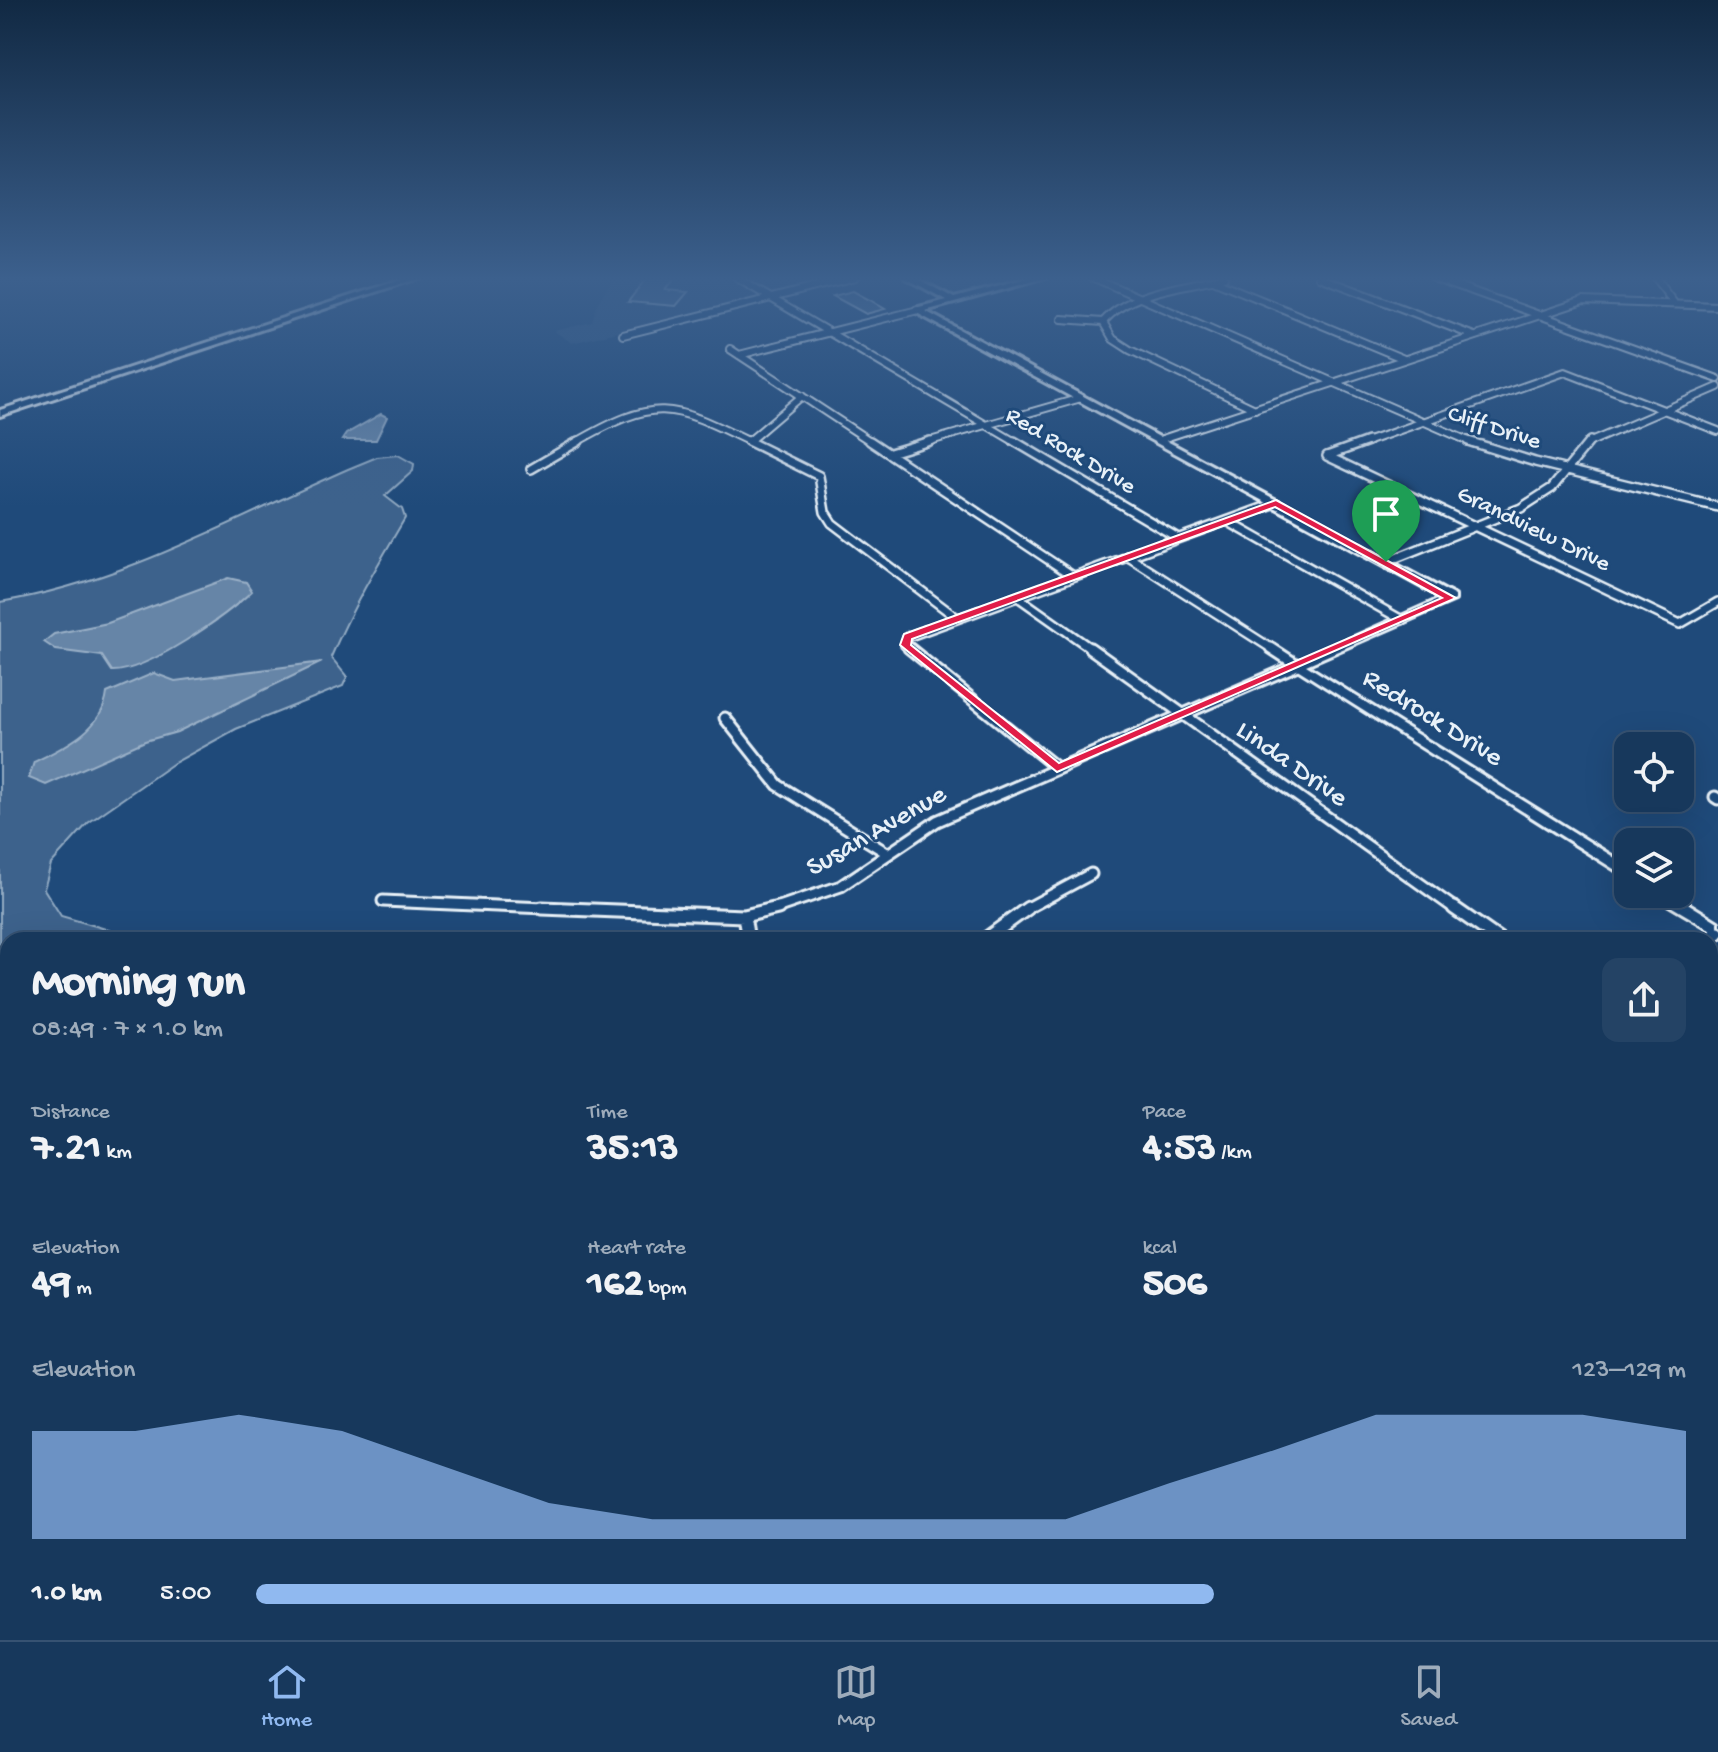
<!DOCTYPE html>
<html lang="en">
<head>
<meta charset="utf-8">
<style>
  :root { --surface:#17385c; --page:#244365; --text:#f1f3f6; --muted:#9eacbb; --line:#365272; --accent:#90b9f0 }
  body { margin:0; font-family:"Gochi Hand",sans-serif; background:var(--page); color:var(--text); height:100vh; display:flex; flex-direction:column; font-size:30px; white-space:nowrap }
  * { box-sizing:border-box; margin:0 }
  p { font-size:26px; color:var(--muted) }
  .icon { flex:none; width:44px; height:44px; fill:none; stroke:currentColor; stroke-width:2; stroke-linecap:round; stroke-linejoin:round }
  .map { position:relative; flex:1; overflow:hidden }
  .sheet { position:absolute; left:0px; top:932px; width:1718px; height:708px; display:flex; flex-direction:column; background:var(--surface); border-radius:24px 24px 0 0; box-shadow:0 8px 32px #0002,0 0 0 2px var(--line) }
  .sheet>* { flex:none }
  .buttons { position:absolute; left:1614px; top:732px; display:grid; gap:16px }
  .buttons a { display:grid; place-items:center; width:80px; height:80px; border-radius:16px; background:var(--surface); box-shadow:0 8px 32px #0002,0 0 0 2px var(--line); font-size:40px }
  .pin { position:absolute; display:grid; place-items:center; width:68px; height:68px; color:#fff; margin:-82px -34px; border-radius:50% 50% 50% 0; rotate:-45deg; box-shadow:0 0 8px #0007 }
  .pin .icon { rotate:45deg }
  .round { display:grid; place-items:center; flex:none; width:84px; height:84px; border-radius:16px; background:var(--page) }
  .headline { display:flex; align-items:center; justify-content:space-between; height:136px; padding:0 32px }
  h1 { font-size:44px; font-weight:700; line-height:60px }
  .stats { display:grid; grid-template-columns:repeat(3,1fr); gap:12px; height:136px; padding:8px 32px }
  .stats div { display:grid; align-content:center }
  .stats b { font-size:40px; font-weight:700 }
  .stats small { font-size:22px; font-weight:400 }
  .stats p { font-size:22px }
  .chart { height:224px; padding:16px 32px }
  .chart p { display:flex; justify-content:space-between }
  .chart svg { width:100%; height:144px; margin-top:8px; fill:var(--accent); opacity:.7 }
  ul { padding:0 32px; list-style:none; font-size:26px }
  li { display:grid; grid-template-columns:128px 96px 1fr; align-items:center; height:60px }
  li i { height:20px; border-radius:10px; background:var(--accent) }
  .dock { display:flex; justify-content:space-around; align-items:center; height:112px; border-top:2px solid var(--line); background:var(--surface); font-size:22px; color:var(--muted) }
  .dock a { display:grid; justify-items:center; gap:4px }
  .dock .current { color:var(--accent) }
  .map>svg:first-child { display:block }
  .built { fill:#2e5683 }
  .green { fill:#3c628c; stroke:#92aac2; stroke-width:2 }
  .water { fill:#6685a7; stroke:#9ab0c7; stroke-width:2 }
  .building { fill:#517399; stroke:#e8f1f8; stroke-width:2 }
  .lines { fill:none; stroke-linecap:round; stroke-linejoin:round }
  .street-far4-casing { stroke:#e8f1f8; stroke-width:10 }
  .street-far3-casing { stroke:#e8f1f8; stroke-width:12 }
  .street-far2-casing { stroke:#e8f1f8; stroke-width:15 }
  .street-far1-casing { stroke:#e8f1f8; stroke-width:17 }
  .street-casing { stroke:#e8f1f8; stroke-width:20 }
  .secondary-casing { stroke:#e8f1f8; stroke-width:6 }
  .primary-casing { stroke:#e8f1f8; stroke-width:6 }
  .street-far4 { stroke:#1f4a7a; stroke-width:6 }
  .street-far3 { stroke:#1f4a7a; stroke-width:7 }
  .street-far2 { stroke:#1f4a7a; stroke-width:9 }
  .street-far1 { stroke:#1f4a7a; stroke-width:11 }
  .street { stroke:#1f4a7a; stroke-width:14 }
  .secondary { fill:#1f4a7a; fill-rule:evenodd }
  .primary { fill:#1f4a7a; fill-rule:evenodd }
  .route { fill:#e11d48; stroke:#fff; stroke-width:2; fill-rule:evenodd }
  .labels { text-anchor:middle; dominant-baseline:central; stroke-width:6; stroke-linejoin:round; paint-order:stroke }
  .far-street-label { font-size:24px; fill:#e8f1f8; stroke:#1f4a7a }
  .street-label { font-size:28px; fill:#e8f1f8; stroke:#1f4a7a }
</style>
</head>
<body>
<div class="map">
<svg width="1718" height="1640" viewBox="0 0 1718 1640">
  <rect width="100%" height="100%" fill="#1f4a7a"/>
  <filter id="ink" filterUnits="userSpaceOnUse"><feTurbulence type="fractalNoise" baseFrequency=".0125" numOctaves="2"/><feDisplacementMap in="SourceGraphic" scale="16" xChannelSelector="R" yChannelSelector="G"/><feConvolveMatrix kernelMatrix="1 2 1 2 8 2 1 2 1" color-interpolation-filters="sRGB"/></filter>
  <g filter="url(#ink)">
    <path class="built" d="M614,277H848L572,343L554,331L592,322L598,302Z
      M913,277H1030L950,295Z
      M1718,955V1302L1710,1296V961Z"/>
    <path class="green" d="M398,455L414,464L413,471L385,496L402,509L405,518C378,564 352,608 331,657L347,677L343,686L236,729L174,763L88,823L51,864L44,889L61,916L109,930L119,940H8V1183L0,1185V602C124,582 234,519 348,469L377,457Z"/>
    <path class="water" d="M381,414L387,417L376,440H342L346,434Z
      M228,578L246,582L252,591C226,616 147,672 112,671L102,656L56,650L44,642L54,634L108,623Z
      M322,662L177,732L145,741L46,785L29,778L34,762C64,747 103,730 107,693L154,673L175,681Z"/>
    <path class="building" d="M647,277H676L665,290L688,292L676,306L628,302Z
      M853,291L870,300L885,309L866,314L833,296Z"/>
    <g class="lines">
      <defs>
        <path id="street-far4" d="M735,277L1017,443
          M1092,277L1473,443
          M1224,277C1185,287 1131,290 1103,322L1113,339L1130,350L1255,409
          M1320,277L1474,336
          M1433,277L1718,379
          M1654,277L1674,303
          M1213,280L1404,359
          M1062,319L1103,322
          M623,335L855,277
          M730,349L873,443
          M739,355L918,310
          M1159,440L1583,301L1718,306
          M749,441L802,396
          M575,443C657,396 670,403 752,443
          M923,443L1081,398
          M1363,443L1565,372L1718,431
          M1588,443L1718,387"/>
        <path id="street-far3" d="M748,441L819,476L825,512L832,523L957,618
          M870,441L1073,576
          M1014,441L1178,538
          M1468,441L1535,462L1718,507
          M890,453L930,441
          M1327,456L1680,624L1718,602
          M1327,456L1368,441
          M531,469L579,441
          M1227,521L1402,620
          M1127,556L1274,650
          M1386,562L1521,508L1552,488L1590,441
          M1018,597L1093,650
          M912,650L905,645L907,637L1276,503"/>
        <path id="street-far2" d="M909,648L1057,768
          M1090,648L1457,910
          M1271,648L1297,665
          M725,718L778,785L887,853
          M1715,797L1718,799
          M383,901L590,910
          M770,910L841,886L937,821L1297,665
          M1024,910L1091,874"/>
        <path id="street-far1" d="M542,908L744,916L778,908
          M1454,908L1500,940
          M744,916L748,940
          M984,940L1028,908
          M1708,940L1718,933"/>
        <path id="street" d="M1710,1423L1718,1430
          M157,1640L159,1632
          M362,1640L364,1632"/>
        <path id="secondary" d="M904,277H914L954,298L1035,277H1049L925,311L1455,596V600L1306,665L1628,866V878L1291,665L1442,598L915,312V308L946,300Z
          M1655,894H1673L1718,922V934L1657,898Z"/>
        <path id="primary" d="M409,277H421L0,416V410Z"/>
      </defs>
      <use href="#street-far4" class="street-far4-casing"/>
      <use href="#street-far3" class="street-far3-casing"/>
      <use href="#street-far2" class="street-far2-casing"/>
      <use href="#street-far1" class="street-far1-casing"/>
      <use href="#street" class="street-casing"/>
      <use href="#secondary" class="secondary-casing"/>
      <use href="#primary" class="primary-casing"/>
      <use href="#street-far4" class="street-far4"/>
      <use href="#street-far3" class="street-far3"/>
      <use href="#street-far2" class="street-far2"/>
      <use href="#street-far1" class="street-far1"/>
      <use href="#street" class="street"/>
      <use href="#secondary" class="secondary"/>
      <use href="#primary" class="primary"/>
    </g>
  </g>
  <linearGradient id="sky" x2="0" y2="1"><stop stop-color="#112943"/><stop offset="0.55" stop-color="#3c608d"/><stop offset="1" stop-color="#3c608d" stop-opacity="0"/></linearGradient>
  <rect width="1718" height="507" fill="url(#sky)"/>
  <path class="route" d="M1276,500L1456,598L1057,772L900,645L904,634ZM1275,507L1442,598L1059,763L911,645L912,639Z"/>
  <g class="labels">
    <g class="far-street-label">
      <text transform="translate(1494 429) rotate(18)">Cliff Drive</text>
      <text transform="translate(1070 452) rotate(31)">Red Rock Drive</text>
      <text transform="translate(1533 530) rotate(26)">Grandview Drive</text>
    </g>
    <g class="street-label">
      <text transform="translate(1432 719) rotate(32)">Redrock Drive</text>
      <text transform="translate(1291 765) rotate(35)">Linda Drive</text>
      <text transform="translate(877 832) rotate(-30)">Susan Avenue</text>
    </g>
  </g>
</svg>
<div class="buttons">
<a><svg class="icon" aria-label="locate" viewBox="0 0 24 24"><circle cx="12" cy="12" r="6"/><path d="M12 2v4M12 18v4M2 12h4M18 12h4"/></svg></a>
<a><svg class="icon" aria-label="layers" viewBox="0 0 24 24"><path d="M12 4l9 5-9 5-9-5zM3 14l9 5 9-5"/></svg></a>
</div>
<div class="pin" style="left:1386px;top:562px;background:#1e9e55"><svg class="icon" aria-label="arrive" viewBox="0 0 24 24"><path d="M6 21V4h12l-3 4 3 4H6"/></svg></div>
<section class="sheet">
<div class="headline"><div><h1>Morning run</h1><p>08:49 · 7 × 1.0 km</p></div><a class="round"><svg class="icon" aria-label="share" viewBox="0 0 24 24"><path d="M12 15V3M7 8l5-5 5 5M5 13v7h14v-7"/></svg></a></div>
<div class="stats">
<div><p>Distance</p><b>7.21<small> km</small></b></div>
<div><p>Time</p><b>35:13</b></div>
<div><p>Pace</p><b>4:53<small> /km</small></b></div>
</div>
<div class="stats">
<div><p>Elevation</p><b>49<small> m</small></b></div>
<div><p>Heart rate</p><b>162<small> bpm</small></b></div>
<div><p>kcal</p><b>506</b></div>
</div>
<div class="chart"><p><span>Elevation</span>123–129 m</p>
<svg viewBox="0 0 160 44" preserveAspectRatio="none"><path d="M0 44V11L10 11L20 6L30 11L40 22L50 33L60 38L70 38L80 38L90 38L100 38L110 27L120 17L130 6L140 6L150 6L160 11V44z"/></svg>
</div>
<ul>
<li><b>1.0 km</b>5:00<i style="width:67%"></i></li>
</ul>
</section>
</div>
<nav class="dock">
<a class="current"><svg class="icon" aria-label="home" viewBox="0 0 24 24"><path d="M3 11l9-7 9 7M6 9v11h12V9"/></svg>Home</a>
<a><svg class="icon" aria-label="map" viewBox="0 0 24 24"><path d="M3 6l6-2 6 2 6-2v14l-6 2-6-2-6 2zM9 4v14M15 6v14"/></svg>Map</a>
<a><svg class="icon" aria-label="saved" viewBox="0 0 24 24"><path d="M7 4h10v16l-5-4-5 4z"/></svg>Saved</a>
</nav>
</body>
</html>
